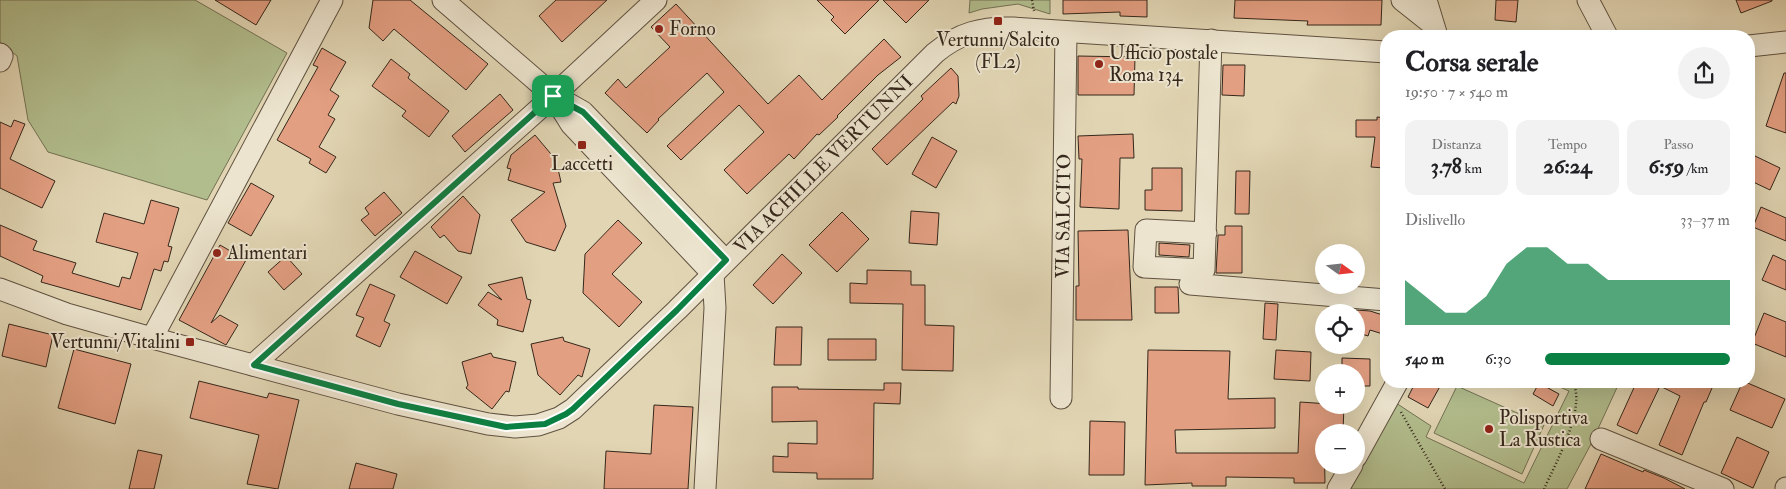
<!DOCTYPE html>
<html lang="it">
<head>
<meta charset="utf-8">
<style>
  :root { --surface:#fff; --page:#f2f2f2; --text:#202124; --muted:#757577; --accent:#0b8043 }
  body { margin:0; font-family:"IM FELL Double Pica",serif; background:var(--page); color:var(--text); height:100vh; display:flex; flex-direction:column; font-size:19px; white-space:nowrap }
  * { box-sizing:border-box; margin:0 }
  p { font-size:16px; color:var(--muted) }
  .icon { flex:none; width:28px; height:28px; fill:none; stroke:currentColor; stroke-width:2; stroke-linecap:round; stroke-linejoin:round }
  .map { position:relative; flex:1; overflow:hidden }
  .panel { position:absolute; left:1380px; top:30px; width:375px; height:358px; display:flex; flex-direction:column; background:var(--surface); border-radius:20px; box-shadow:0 5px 20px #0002 }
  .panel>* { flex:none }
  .needle { width:32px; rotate:105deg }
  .fabs { position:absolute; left:1315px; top:244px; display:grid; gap:10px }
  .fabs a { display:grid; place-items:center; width:50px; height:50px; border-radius:50%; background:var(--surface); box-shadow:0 5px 20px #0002; font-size:25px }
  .pin { position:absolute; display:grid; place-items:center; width:42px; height:42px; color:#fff; margin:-21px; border-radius:10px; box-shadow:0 2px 8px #0006 }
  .round { display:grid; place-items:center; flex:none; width:52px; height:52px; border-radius:26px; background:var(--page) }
  .headline { display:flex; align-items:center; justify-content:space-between; height:85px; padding:0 25px }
  h1 { font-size:28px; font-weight:800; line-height:38px }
  .stats { display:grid; grid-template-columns:repeat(3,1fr); gap:8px; height:85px; padding:5px 25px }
  .stats div { display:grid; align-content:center; border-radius:12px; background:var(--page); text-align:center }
  .stats b { font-size:21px; font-weight:800 }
  .stats small { font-size:14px; font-weight:400 }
  .stats p { font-size:14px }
  .chart { height:140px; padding:10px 25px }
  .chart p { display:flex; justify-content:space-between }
  .chart svg { width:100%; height:90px; margin-top:5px; fill:var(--accent); opacity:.7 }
  ul { padding:0 25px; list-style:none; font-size:16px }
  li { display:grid; grid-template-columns:80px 60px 1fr; align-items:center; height:38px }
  li i { height:12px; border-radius:6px; background:var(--accent) }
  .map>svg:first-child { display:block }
  .green { fill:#b2bd8d; stroke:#747254 }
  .building { fill:#e39f82; stroke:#35271b }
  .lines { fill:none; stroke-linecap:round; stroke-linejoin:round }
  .minor-casing { stroke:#605241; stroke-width:23 }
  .path { stroke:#35271b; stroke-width:2.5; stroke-dasharray:1 2.5; stroke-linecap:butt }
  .minor { stroke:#ece4ce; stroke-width:21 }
  .route-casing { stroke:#fff; stroke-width:10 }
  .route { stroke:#0b8043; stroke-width:6 }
  .poi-dot { fill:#8f2418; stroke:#ece4ce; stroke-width:2 }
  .labels { text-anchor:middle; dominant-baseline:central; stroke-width:4; stroke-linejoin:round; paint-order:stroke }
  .poi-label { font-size:19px; fill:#35271b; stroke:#ece4ce; text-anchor:start }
  .street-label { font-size:19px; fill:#35271b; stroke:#ece4ce }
</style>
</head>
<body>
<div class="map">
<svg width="1786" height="489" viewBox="0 0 1786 489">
  <rect width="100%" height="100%" fill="#e1d5b3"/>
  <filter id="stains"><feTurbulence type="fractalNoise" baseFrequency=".004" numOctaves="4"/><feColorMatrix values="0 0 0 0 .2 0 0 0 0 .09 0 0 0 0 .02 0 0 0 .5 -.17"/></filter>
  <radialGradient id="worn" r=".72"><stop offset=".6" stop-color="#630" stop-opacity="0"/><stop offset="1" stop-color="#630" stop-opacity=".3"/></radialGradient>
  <path class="green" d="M0,0H195L287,53L207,200L48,152L28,120L17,56L0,42Z
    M970,0H1050V14L1018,4L982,9L969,13Z
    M1546,381H1620L1591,444L1567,489H1349L1396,403L1431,426L1426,437L1524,483L1569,391Z
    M1457,386L1544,425L1522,474L1434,433Z"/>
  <path class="building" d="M215,0H271L256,25Z
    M373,0H410L488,64L466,90L394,29L383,41L369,28Z
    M556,0H607L562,42L539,16Z
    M817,0H879L845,34L831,20L834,17Z
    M883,0H929L906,23Z
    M1063,0H1147V17L1120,16V12L1063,14Z
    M1235,0H1382L1381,25H1307L1308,21L1234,18Z
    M1496,0H1518L1516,22L1495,20Z
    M1736,0H1772V1L1741,13Z
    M676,4L768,104L799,75L822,100L884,39L901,57L878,75L837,116L838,117L819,135L817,134L794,159L789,154L747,194L724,170L764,132L739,105L681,160L667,146L724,92L707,73L658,119L659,120L647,133L605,93L618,79L626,88L670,47L651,27Z
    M322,48L346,62L330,90L339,96L328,115L335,119L319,147L336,157L326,173L309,163L311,159L277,140L318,67L313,65Z
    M1078,56L1135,57L1134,95H1078Z
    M391,59L410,74L408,78L449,111L429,137L402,116L406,111L372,86Z
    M1223,65H1245L1244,96L1222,95Z
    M951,68L958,76L959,96L956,104L953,102L887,165L872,149L923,99L921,96Z
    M1784,73H1786V133L1766,126Z
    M500,94L513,110L465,152L452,136Z
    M1377,117L1386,118L1384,168L1371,167L1375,137H1356V120H1377Z
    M14,120L25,124L10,159L55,181L42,208L0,188V122L11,127Z
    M1133,134L1134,158H1120L1119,209L1080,207L1082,159H1079L1078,136Z
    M535,135L556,160L561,182L553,183L566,226L555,251L526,242L511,220L545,192L508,180L511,169L507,168L511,155Z
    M932,137L957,151L936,188L912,174Z
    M1755,156L1780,168L1770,190L1749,180V161L1753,162Z
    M1152,168H1182V211L1145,210V190H1152Z
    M1236,171H1250L1249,214H1235Z
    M251,183L274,196L251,236L228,223Z
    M384,192L402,213L375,236L361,220L369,214L365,208Z
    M463,196L480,215L471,254L458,251L444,235L440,238L431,227Z
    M151,200L179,208L168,246L172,247L168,262L164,261L161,271L154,269L141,310L41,282L43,276L0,256V225L37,241L33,250L76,263L72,273L119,287L122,277L130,279L138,253L96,242L104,213L144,224Z
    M1761,207L1786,218V241L1753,227Z
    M911,211L939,213L937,245L909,243Z
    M842,212L869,239L837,272L809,245Z
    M618,220L642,243L612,274L642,302L619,327L583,293L585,254Z
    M1225,226H1242V273H1216L1218,237V235H1225Z
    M1128,230L1132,320H1076V286H1079L1078,231Z
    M1159,243L1190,245L1189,257L1159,255Z
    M220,245L246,260L211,323L220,315L238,325L226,345L179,320Z
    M415,251L462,277L447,304L400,277Z
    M782,254L802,273L773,304L753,285Z
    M1773,255L1786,261V290L1762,280Z
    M286,256L302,274L284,290L268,272Z
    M867,270L911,271V285H925V325L954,326L953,371L902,370L903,304L850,303V283L867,284Z
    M522,277L527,299L531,300L523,332L497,325L498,320L478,305L488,292L502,300L488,285Z
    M370,284L395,295L384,321L390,324L380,347L356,336L364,318L356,315Z
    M1155,287H1178L1179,313H1155Z
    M1265,303L1278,304L1276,340L1263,339Z
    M1356,310L1370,311L1386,316V335L1370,330L1368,336L1356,332Z
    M1764,313L1786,322V357L1752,343Z
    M9,324L53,335L46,367L2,356Z
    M776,327H802L801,365H774Z
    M563,337L564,341L590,349L582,377L578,375L560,395L538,375L531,344Z
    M828,339H876V360H828Z
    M74,349L131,364L115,424L58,408Z
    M1148,350L1230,351L1228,399L1275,398V428L1175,430L1176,453H1298L1300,402L1344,405L1343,432H1324L1325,483H1294V478L1226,477V486H1192V483L1145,485Z
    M1276,350L1311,352L1310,381L1274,379Z
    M491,353L493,357L516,362L509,392L506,391L492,409L466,388L468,385L462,362Z
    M1342,358L1370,359V386H1356V372H1342Z
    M199,381L267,398L269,393L299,400L278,489L247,484L259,435L190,418Z
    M1416,381H1443L1428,408L1408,397Z
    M1637,381H1715L1706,402H1704L1682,455L1659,445L1680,396L1660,386L1637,434L1617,425Z
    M1743,381L1785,399L1772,428L1730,410Z
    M884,383H901L900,404L874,403L873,479H817V473L773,472V456L788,457V443L817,444V421L772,422V387H798V389L884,390Z
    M1539,383L1559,394L1553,406L1533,394Z
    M654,405L693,407L688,489H604L606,451L651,454Z
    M1090,421L1125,422L1124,475H1089Z
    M1737,437L1769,452L1753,488L1721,473Z
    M138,450L162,455L154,489H129Z
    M1601,454L1643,472L1644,470L1664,478L1685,489H1585Z
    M356,463L397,474L393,489H349Z"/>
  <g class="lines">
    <defs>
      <g id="minor">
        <path d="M443,0L553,95L583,112L725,260"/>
        <path d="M1402,0L1431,23"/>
        <path d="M1426,0L1437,36"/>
        <path d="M1588,0L1607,36"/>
        <path d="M1749,46L1786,42"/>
        <path d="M0,54L2,56L0,61"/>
        <path d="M553,95L571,124L713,274L715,308L705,489"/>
        <path d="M1206,233L1146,230L1144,267L1204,270L1211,40"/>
        <path d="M1190,284L1386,300"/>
        <path id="s1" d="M0,289L67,314L152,338L398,404L488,424L515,427L538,425L559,418L573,409L677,310L935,53C959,33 982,27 1013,28L1386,52"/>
        <path d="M152,338L332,0"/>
        <path d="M253,365L540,108L656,0"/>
        <path id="s2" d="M1061,398L1066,32"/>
        <path d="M1601,439L1723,489"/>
        <path d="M1356,457L1398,381"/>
        <path d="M1338,489L1352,465"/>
        <path d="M1786,489V488"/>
      </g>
    </defs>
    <use href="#minor" class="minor-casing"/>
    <path class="path" d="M1032,0L1034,11
      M1401,412L1445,489
      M1544,489C1555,464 1588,406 1572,381"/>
    <use href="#minor" class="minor"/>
  </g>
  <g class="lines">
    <defs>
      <path id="route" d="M553,96L583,112L726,260L677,310L573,409L566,414L545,424L506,427L398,404L254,365Z"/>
    </defs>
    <use href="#route" class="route-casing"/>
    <use href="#route" class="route"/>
  </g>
  <g class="poi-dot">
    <rect x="993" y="16" width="10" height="10" rx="2.5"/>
    <circle cx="659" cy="29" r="5"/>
    <circle cx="1099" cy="64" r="5"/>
    <rect x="577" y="140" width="10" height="10" rx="2.5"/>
    <circle cx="217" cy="253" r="5"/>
    <rect x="185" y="337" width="10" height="10" rx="2.5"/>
    <circle cx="1489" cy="429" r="5"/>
  </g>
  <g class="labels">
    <g class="poi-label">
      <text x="669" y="29">Forno</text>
      <text x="998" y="40" text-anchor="middle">Vertunni/Salcito<tspan x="998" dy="22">(FL2)</tspan></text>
      <text x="1109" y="53">Ufficio postale<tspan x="1109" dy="22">Roma 134</tspan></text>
      <text x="582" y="164" text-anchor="middle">Laccetti</text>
      <text x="227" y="253">Alimentari</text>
      <text x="180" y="342" text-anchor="end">Vertunni/Vitalini</text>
      <text x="1499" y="418">Polisportiva<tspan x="1499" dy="22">La Rustica</tspan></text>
    </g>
    <g class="street-label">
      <text stroke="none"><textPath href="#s1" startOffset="946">VIA ACHILLE VERTUNNI</textPath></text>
      <text stroke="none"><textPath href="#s2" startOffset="182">VIA SALCITO</textPath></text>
    </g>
  </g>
  <rect width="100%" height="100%" filter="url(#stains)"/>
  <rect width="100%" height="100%" fill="url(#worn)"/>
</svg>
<div class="fabs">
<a><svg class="needle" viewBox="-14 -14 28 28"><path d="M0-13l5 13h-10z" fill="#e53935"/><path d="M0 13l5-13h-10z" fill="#757577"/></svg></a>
<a><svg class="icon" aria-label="locate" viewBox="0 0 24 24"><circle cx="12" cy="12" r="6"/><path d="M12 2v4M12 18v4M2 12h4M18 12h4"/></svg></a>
<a>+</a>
<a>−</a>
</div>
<div class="pin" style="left:553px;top:96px;background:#1e9e55"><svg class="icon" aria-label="arrive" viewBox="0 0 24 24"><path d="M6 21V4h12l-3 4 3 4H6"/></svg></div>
<section class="panel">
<div class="headline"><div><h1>Corsa serale</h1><p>19:50 · 7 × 540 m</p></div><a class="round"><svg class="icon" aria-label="share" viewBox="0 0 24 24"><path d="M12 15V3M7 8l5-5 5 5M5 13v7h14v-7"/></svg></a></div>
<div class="stats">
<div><p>Distanza</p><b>3.78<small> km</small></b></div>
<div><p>Tempo</p><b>26:24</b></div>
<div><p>Passo</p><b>6:59<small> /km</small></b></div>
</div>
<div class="chart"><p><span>Dislivello</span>33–37 m</p>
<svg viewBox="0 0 160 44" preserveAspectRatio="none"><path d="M0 44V22L10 30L20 38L30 38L40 30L50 14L60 6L70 6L80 14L90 14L100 22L110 22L120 22L130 22L140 22L150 22L160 22V44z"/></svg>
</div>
<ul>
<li><b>540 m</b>6:30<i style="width:100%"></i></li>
</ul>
</section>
</div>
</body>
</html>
